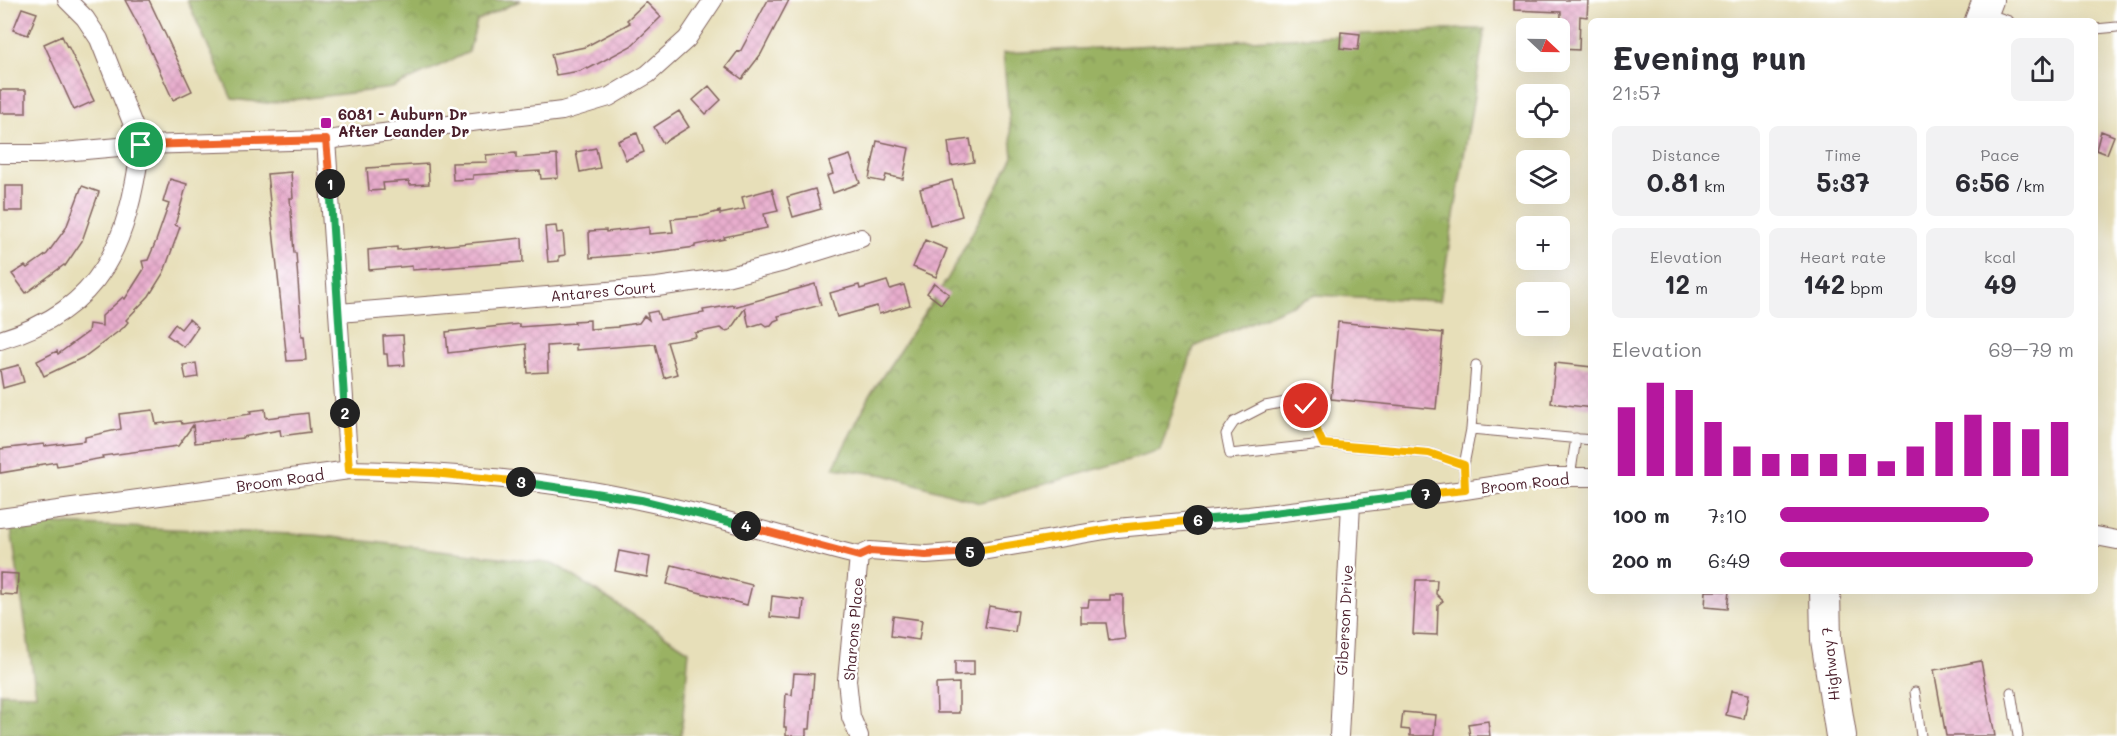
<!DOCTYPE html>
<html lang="en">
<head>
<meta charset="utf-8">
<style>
  :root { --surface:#fff; --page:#f2f2f3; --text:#2b2b33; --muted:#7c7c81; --accent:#b5179e }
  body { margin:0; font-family:Mali,sans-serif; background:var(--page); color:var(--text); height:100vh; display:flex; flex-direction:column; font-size:22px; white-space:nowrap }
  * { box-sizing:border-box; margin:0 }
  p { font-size:20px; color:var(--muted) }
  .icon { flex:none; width:33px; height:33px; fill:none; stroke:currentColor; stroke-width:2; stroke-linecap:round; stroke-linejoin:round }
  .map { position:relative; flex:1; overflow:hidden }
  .details { position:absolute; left:1588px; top:18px; width:510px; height:576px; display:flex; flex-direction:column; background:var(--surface); border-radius:9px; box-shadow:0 6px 24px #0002 }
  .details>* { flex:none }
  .needle { width:39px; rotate:112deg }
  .fabs { position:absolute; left:1516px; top:18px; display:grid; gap:12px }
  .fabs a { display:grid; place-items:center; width:54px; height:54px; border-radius:9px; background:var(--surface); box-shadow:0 6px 24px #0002; font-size:30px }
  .pin { position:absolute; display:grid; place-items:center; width:51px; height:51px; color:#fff; margin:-26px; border:3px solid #fff; border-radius:50%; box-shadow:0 2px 6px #0007 }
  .km { position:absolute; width:30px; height:30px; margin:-15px; border-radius:50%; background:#222; color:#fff; font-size:16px; line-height:30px; text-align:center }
  .round { display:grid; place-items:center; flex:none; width:63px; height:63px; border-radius:9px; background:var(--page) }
  .overview { display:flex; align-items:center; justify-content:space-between; height:102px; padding:0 24px }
  h1 { font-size:33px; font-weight:700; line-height:45px }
  .stats { display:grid; grid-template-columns:repeat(3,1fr); gap:9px; height:102px; padding:6px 24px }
  .stats div { display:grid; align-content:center; border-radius:9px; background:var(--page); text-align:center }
  .stats b { font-size:26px; font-weight:700 }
  .stats small { font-size:16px; font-weight:400 }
  .stats p { font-size:16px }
  .chart { height:168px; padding:12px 24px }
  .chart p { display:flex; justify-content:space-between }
  .chart svg { width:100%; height:108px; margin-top:6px; stroke:var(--accent); stroke-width:6 }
  ul { padding:0 24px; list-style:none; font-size:20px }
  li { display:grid; grid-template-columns:96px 72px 1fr; align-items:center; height:45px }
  li i { height:15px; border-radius:8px; background:var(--accent) }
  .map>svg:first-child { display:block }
  .forest { fill:url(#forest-crowns); stroke:#726848; stroke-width:1.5 }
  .building { fill:url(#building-cross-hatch) }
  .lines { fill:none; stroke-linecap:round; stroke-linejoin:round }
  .service-casing { stroke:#81625d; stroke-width:11 }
  .minor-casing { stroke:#81625d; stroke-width:20 }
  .primary-casing { stroke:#81625d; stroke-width:32 }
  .service { stroke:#fff; stroke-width:9 }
  .minor { stroke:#fff; stroke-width:18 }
  .primary { stroke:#fff; stroke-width:30 }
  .split-1-casing { stroke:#fff; stroke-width:12 }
  .split-2-casing { stroke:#fff; stroke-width:12 }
  .split-3-casing { stroke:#fff; stroke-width:12 }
  .split-4-casing { stroke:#fff; stroke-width:12 }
  .split-5-casing { stroke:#fff; stroke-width:12 }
  .split-6-casing { stroke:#fff; stroke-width:12 }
  .split-7-casing { stroke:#fff; stroke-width:12 }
  .split-8-casing { stroke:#fff; stroke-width:12 }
  .split-1 { stroke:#f0652b; stroke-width:8 }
  .split-2 { stroke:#22a559; stroke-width:8 }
  .split-3 { stroke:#f5b400; stroke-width:8 }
  .split-4 { stroke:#22a559; stroke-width:8 }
  .split-5 { stroke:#f0652b; stroke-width:8 }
  .split-6 { stroke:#f5b400; stroke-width:8 }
  .split-7 { stroke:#22a559; stroke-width:8 }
  .split-8 { stroke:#f5b400; stroke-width:8 }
  .poi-dot { fill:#b5179e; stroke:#fff; stroke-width:2 }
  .labels { text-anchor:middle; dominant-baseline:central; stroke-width:5; stroke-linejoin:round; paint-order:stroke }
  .poi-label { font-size:15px; font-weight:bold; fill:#4a1f2b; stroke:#fff; text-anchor:start }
  .street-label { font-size:15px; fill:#4a1f2b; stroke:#fff }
</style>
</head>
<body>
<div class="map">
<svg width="2117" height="736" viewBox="0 0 2117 736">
  <defs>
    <pattern id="forest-crowns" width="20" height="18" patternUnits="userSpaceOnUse" patternTransform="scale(1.5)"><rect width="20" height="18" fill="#9ab264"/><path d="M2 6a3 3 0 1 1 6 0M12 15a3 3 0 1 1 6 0" fill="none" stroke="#809053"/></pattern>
    <pattern id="building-cross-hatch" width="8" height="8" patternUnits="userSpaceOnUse" patternTransform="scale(1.5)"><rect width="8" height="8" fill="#e8adcd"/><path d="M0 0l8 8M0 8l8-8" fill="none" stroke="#c894b0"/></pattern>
  </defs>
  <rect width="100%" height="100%" fill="#fff"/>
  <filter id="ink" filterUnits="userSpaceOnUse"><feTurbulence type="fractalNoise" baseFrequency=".0167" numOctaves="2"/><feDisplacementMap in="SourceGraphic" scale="12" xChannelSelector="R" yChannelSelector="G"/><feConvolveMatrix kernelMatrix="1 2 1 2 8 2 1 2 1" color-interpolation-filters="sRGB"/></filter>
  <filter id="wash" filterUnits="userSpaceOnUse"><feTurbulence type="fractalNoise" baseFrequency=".008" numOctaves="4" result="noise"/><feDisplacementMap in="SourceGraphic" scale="24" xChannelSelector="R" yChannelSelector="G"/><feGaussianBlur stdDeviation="1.35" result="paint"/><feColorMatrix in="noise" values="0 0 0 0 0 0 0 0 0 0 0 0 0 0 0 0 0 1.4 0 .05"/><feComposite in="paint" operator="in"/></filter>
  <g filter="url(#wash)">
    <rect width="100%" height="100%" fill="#e7dfb9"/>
    <path class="forest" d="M187,0H521L477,21L469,52L392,88L267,103L232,99Z
      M1461,29H1485L1440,301L1315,295L1194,347L1160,451L980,503L885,475L833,468L872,392L948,278L1013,157L1003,53Z
      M10,522L315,535L555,564L689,651L681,736H0V693L36,694Z"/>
    <g id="blocks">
      <path class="building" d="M125,0H149L192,91L173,100L140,28Z
        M768,0H789L761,54L742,79L726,67L738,51L740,52Z
        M1514,0H1588L1587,17L1580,16L1579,50L1560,49L1561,12L1514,10Z
        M646,2L661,17L631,46L588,69L587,67L580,71L556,75L551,54L585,47L630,23L627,20Z
        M22,8L37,13L28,35L13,30Z
        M1341,32L1360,34L1358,50L1340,48Z
        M62,36L67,47L68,46L94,101L74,110L44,44Z
        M709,86L721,100L706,114L693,100Z
        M0,90H26V113H0Z
        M679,111L689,127L663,143L654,127Z
        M2101,131L2114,136L2107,154L2096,150Z
        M637,133L644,152L626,160L618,141Z
        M970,139L974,162L951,166L948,142Z
        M877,141L909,148L903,179L886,175L884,182L869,179Z
        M596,148L600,168L580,172L576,152Z
        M516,153V158L557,155L558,178L541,179L540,171L473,175V179L453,180L452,163L487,162L486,155Z
        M850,155L860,183L833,193L827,176L833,174L829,162Z
        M428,164L429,184L410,185L409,181L383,183L384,190L369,191L367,168Z
        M291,172L293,198H290L294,253H296L302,336H304L306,360L287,361L267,174Z
        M170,179L187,184L175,225L180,227L164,272L149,296L126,320L128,322L123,328L84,357L44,376L37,361L57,351L58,354L88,332L89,324L102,326V316L123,297L125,299L144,269L142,261L148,260L156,241L169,204L163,202Z
        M952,180L962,216L930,225L920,189Z
        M5,186H23V211H5Z
        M82,186L99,192L82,241L65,266L64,265L26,293L12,274L25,266L27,268L47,254L66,228Z
        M772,189L778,211L764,214L767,228L724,237L725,239L695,245V247L651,253L590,258L589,231L606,230V232L649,227V234L673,232L671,219L703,216L720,211V214L745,209L742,197Z
        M815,189L821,209L793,217L787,197Z
        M556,226L557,233L563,232L565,255L559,256V261L548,262L545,227Z
        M522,238L523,262L412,270V266L369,270L368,250L397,247V250Z
        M925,240L947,249L936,277L913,267Z
        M887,281L890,289L904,285L910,305L879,314L877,306L837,317L830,293L859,285L860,289Z
        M934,283L949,294L941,304L927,293Z
        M815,284L821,305L778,316L779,319L774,321L771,325L766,326L762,323L749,327L745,308L730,330L725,331L720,328L695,333L696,337L667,342L677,374L664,378L655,344L576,350V344L547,346L548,372L528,373L526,344L448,353L446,332L519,324V327L575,323L574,321L590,320V329L618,327V326L639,323L644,316L649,320L647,313L657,311L660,320L704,313L703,310L734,305V307Z
        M189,319L198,327L184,347L167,335L175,324L181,329Z
        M1338,322L1443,333L1436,409L1331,399Z
        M403,335L405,365L388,366L387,354H384L383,336Z
        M196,363L198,377L186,379L183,365Z
        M1555,363L1592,367V408L1551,403Z
        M19,365L24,382L3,388L0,370Z
        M265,409L266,418L308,413L310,432L281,436L280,430L242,437V438L195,443L193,425L178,446L102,456L103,458L75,463L57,466L56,462L38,465L36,467L0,473V449L44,444L45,446L85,441V437L121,429L119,414L153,410L156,424L181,421L182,424L251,414L250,411Z
        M619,551L650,557L647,577L615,571Z
        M672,565L752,585L747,605L667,584Z
        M0,573L18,574L17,595L0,594Z
        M1416,580H1437L1436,594L1443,601L1438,605L1437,635L1413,634Z
        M1706,591H1729L1727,609L1705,607Z
        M1110,595H1123V622L1125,639L1109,641L1106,623H1081V607H1088L1089,600H1110Z
        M772,596L804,600L802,620L770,617Z
        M989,606L1018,611L1015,632L985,627Z
        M893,616L922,620L919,640L891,636Z
        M955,661H974V675L955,676Z
        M1981,661L1995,736H1946L1934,670Z
        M794,673L814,674L810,729H806V736H786V727H784L786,694L792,695Z
        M959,683V713H937L936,684Z
        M1731,691L1749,694L1744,719L1726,715Z
        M1403,712L1436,715L1434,736H1410V730L1401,729Z
        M1488,721L1490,736H1470L1468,724Z"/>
    </g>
  </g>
  <g filter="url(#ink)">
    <use href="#blocks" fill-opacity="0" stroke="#81625d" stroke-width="1.5"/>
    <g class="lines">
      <defs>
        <path id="service" d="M1986,13L2009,21
          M2096,29L2117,27
          M1471,429L1476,365
          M1323,444L1306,407L1291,401L1265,406L1234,422L1226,434L1230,454L1323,444L1429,453L1464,465
          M1570,477L1576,438
          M1465,490L1464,465L1471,429L1592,440
          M1915,692L1921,736
          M2011,692L2018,736"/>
        <path id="minor" d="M67,0L85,18L99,39L141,145
          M326,140L349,470
          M0,154H41L141,145L326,140L562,111L609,97L648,74L687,39L713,0
          M339,313L657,287L726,277L784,262L861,238
          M0,340C104,309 127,243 141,145
          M0,518L349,470C444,472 550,480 643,501C716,516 787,538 859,556L870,551L926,555L982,551L1117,528L1249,516L1465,490L1549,477H1592
          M2096,536L2117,540
          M859,736L851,717L847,680L859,556
          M1339,736L1351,504"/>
        <path id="primary" d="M1980,21L1988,0
          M1825,591L1826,640L1841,736"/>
      </defs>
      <use href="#service" class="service-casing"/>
      <use href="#minor" class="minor-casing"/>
      <use href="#primary" class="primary-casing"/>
      <use href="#service" class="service"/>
      <use href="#minor" class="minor"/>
      <use href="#primary" class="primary"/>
    </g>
  </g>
  <g class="lines" filter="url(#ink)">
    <defs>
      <path id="split-1" d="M141,145L326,140L330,184"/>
      <path id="split-2" d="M330,184L345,413"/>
      <path id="split-3" d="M345,413L349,470L433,473L521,482"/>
      <path id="split-4" d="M521,482L641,500L746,526"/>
      <path id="split-5" d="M746,526L859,556L870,551L926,555L970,552"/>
      <path id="split-6" d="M970,552L1117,528L1198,520"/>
      <path id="split-7" d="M1198,520L1249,516L1426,494"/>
      <path id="split-8" d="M1306,406L1323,444L1429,453L1464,465L1465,490L1426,494"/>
    </defs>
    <use href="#split-1" class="split-1-casing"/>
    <use href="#split-2" class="split-2-casing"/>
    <use href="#split-3" class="split-3-casing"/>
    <use href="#split-4" class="split-4-casing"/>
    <use href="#split-5" class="split-5-casing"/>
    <use href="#split-6" class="split-6-casing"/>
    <use href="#split-7" class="split-7-casing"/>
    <use href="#split-8" class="split-8-casing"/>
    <use href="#split-1" class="split-1"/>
    <use href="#split-2" class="split-2"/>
    <use href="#split-3" class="split-3"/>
    <use href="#split-4" class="split-4"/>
    <use href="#split-5" class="split-5"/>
    <use href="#split-6" class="split-6"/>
    <use href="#split-7" class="split-7"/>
    <use href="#split-8" class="split-8"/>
  </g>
  <rect class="poi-dot" x="320" y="117" width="12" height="12" rx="3"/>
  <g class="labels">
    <g class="poi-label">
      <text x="338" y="114">6081 - Auburn Dr<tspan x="338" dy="17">After Leander Dr</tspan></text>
    </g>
    <g class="street-label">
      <text transform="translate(603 291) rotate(-5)">Antares Court</text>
      <text transform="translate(280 480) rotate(-8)">Broom Road</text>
      <text transform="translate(1525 483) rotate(-6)">Broom Road</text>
      <text transform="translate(1344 620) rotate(-87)">Giberson Drive</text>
      <text transform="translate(853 629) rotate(-85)">Sharons Place</text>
      <text transform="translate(1830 664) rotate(-96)">Highway 7</text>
    </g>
  </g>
</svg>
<div class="fabs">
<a><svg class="needle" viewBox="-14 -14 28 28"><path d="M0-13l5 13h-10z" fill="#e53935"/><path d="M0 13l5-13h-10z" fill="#7c7c81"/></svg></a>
<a><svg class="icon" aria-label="locate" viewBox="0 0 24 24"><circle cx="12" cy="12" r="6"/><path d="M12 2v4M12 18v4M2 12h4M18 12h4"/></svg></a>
<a><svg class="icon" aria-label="layers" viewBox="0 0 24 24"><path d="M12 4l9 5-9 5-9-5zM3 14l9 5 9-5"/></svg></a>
<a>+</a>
<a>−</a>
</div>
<div class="pin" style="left:141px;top:145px;background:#1e9e55"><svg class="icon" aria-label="arrive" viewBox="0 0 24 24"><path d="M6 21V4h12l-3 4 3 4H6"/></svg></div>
<div class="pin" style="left:1306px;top:406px;background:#d93025"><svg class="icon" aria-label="check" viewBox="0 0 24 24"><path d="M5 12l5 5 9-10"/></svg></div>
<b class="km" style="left:330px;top:184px">1</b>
<b class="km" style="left:345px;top:413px">2</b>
<b class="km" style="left:521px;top:482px">3</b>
<b class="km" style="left:746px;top:526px">4</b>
<b class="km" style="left:970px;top:552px">5</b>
<b class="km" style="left:1198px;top:520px">6</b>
<b class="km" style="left:1426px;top:494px">7</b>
<section class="details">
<div class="overview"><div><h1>Evening run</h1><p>21:57</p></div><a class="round"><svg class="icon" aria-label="share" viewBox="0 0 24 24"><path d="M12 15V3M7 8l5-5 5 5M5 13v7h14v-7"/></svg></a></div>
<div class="stats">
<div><p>Distance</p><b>0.81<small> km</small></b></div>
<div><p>Time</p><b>5:37</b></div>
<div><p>Pace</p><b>6:56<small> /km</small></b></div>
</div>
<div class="stats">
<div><p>Elevation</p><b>12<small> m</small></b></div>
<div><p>Heart rate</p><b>142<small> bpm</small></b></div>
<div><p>kcal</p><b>49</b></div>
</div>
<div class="chart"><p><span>Elevation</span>69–79 m</p>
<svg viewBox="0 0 160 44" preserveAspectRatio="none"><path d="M5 44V16M15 44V6M25 44V9M35 44V22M45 44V32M55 44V35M65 44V35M75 44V35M85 44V35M95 44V38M105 44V32M115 44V22M125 44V19M135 44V22M145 44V25M155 44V22"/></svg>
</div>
<ul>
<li><b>100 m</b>7:10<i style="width:71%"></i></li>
<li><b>200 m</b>6:49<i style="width:86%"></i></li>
</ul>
</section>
</div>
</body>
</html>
